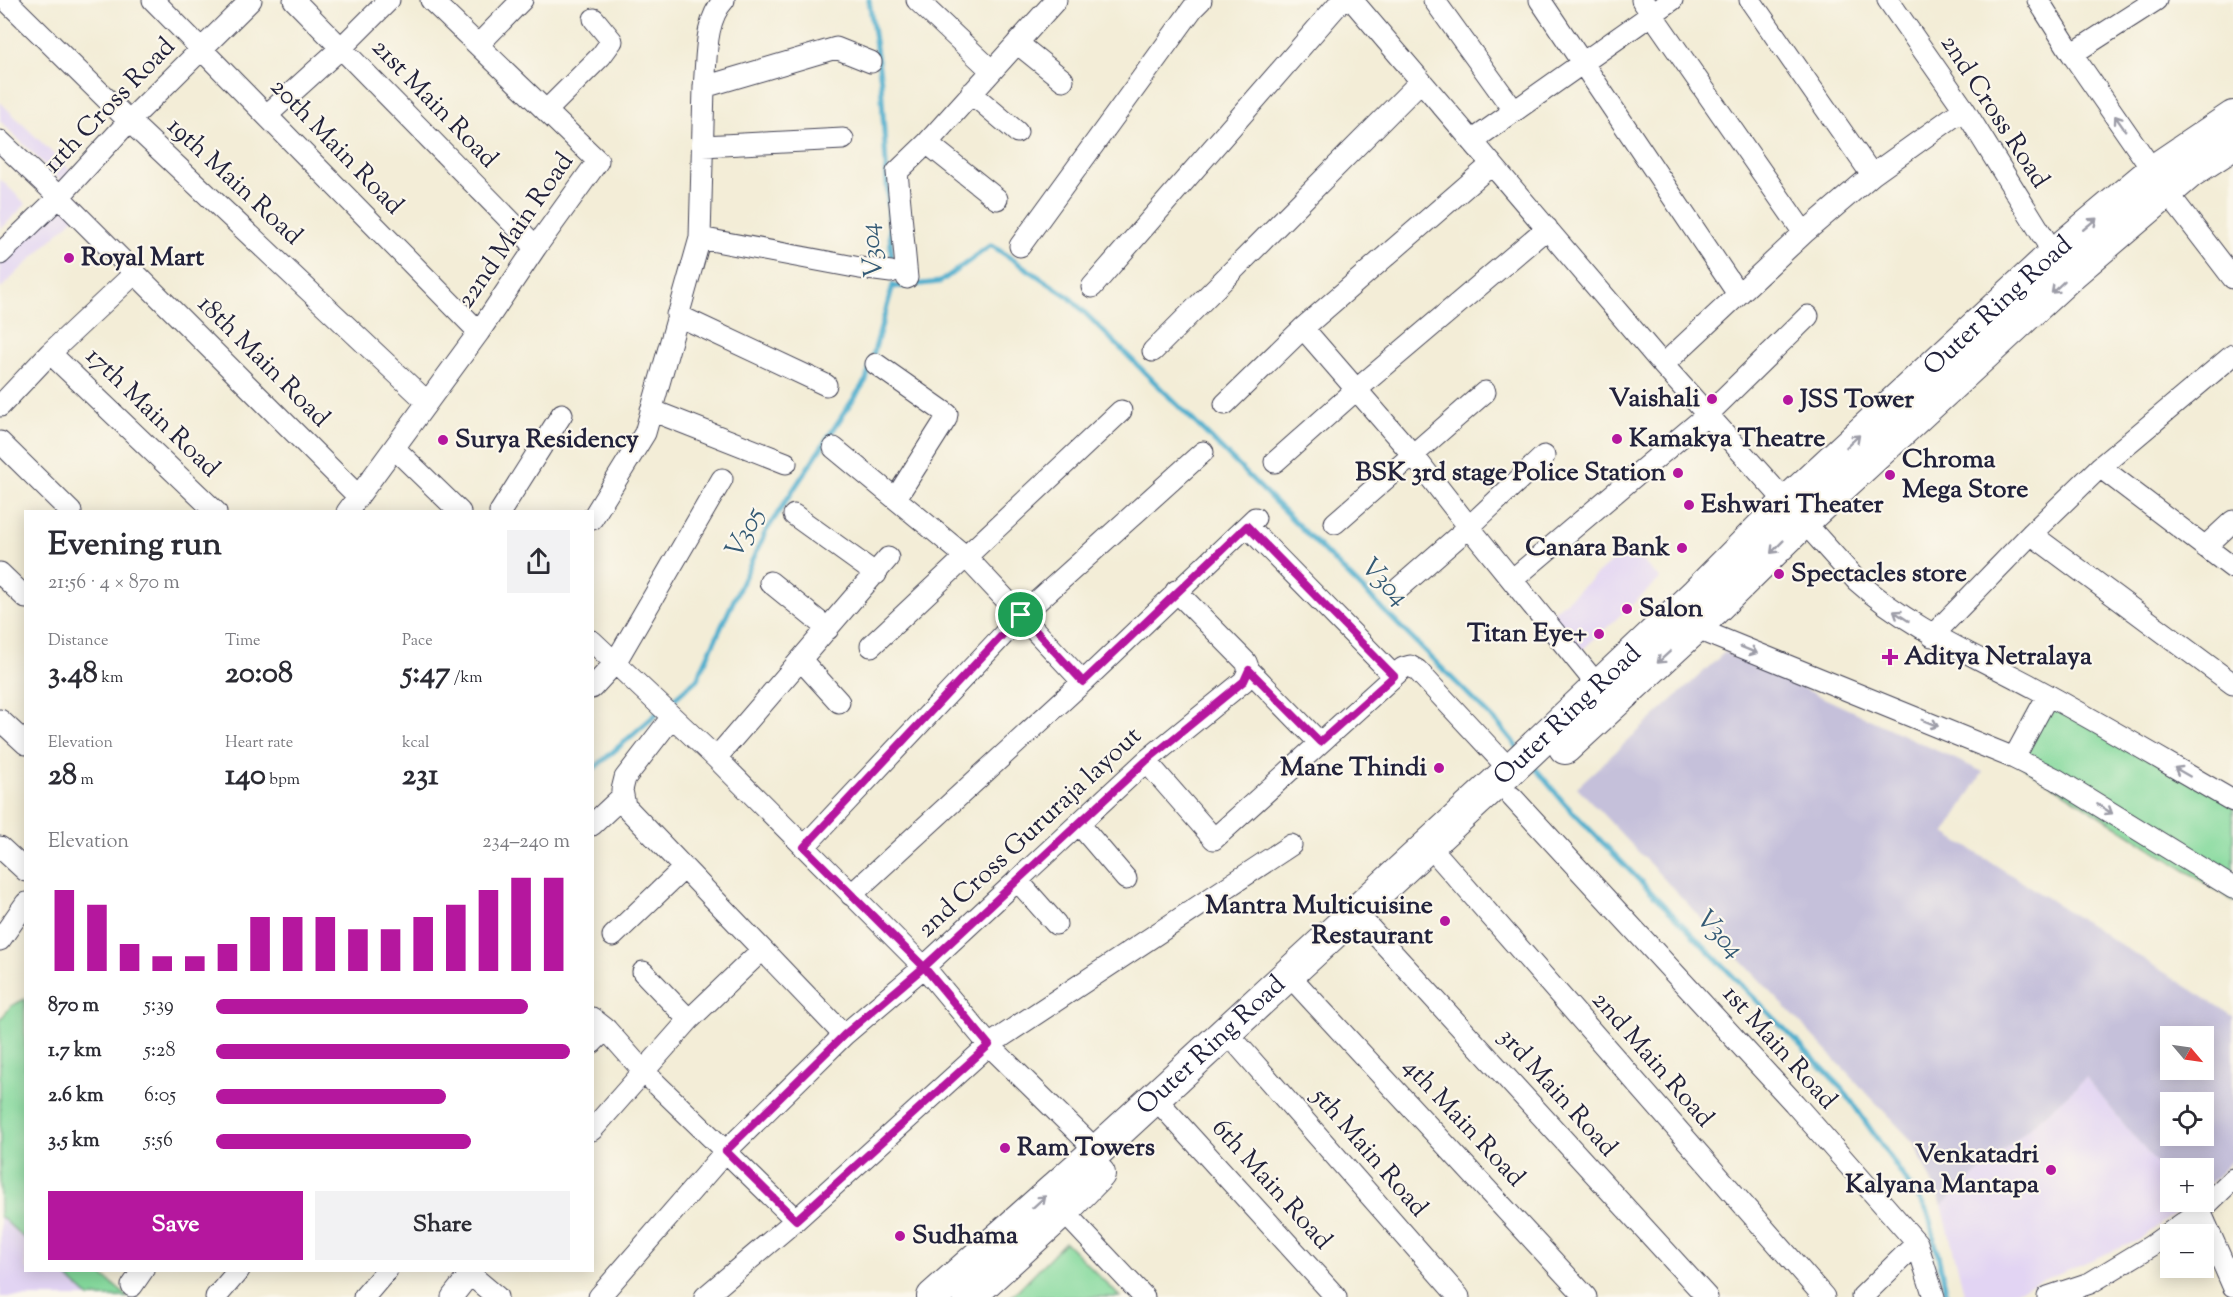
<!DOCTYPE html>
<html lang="en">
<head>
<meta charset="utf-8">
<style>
  :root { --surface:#fff; --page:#f2f2f3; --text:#2b2b33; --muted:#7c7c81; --accent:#b5179e }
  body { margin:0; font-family:"Sorts Mill Goudy",serif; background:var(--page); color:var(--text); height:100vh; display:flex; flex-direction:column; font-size:22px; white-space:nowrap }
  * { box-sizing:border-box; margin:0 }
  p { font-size:20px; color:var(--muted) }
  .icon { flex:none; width:33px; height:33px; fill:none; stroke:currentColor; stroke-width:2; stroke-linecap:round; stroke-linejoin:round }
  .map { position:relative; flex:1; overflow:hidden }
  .side { position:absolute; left:24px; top:510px; width:570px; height:762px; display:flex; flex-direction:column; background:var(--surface); border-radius:0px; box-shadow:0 3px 15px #0003 }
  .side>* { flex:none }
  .needle { width:39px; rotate:119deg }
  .fabs { position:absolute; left:2160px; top:1026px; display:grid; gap:12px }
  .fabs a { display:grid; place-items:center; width:54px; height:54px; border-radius:0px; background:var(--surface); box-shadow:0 3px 15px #0003; font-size:30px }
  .pin { position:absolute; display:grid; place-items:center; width:51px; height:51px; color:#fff; margin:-26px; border:3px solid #fff; border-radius:50%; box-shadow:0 2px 6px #0007 }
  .round { display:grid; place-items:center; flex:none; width:63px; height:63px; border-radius:0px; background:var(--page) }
  .overview { display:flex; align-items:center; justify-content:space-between; height:102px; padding:0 24px }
  h1 { font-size:33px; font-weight:700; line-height:45px }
  .figures { display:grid; grid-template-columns:repeat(3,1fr); gap:9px; height:102px; padding:6px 24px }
  .figures div { display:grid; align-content:center }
  .figures b { font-size:30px; font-weight:700 }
  .figures small { font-size:16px; font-weight:400 }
  .figures p { font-size:16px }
  .chart { height:168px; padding:12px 24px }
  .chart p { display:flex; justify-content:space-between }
  .chart svg { width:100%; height:108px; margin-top:6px; stroke:var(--accent); stroke-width:6 }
  .button { display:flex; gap:12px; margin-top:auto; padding:12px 24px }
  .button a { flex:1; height:69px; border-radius:0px; background:var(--accent); color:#fff; font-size:24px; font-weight:700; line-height:69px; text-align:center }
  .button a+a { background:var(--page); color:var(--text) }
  ul { padding:0 24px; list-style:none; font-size:20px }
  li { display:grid; grid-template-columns:96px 72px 1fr; align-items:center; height:45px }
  li i { height:15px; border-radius:8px; background:var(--accent) }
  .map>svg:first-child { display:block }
  .built { fill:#e2d4f3 }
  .industrial { fill:#c5c0da; fill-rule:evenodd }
  .green { fill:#84d99c; stroke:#537e6c; stroke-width:1.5 }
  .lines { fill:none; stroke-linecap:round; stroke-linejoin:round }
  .stream { stroke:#4eaecd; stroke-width:5 }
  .minor-casing { stroke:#414052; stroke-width:23 }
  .highway-casing { stroke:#414052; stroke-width:34 }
  .minor { stroke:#fff; stroke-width:21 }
  .highway { stroke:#fff; stroke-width:32 }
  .oneway { stroke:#9c9ca7 }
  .route-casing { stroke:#fff; stroke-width:12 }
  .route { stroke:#b5179e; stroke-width:8 }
  .poi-dot { fill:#b5179e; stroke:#fbf7ec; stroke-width:2 }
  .labels { text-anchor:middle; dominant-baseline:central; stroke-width:4.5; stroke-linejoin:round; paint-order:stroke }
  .street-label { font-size:26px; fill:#22223b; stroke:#fbf7ec }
  .poi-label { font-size:26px; font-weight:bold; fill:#22223b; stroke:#fbf7ec; text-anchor:start }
  .water-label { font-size:27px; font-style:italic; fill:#345a75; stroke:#fbf7ec }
</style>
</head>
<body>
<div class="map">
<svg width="2233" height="1297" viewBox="0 0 2233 1297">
  <rect width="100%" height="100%" fill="#fbf7ec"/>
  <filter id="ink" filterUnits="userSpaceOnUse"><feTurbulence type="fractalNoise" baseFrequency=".0167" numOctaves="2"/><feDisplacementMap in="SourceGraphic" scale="12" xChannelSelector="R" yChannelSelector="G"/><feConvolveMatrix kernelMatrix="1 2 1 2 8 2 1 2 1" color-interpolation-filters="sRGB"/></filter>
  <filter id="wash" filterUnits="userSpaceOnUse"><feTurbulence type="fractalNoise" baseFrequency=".008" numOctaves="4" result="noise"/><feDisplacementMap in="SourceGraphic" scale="24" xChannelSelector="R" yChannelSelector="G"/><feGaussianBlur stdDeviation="1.35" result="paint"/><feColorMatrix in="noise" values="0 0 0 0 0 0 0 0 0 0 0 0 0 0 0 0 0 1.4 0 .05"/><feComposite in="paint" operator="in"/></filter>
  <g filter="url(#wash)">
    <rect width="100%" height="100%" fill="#f3edd7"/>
    <path class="built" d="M0,102L77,177L67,187L0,121Z
      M0,179L26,204L0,230Z
      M59,197L77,215L0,289V256Z
      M1628,547L1660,579L1581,651L1550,615Z
      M2086,1078L2170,1180V1202L2189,1203L2139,1240L2002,1297H1965L1942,1205Z
      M0,1216L25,1238L26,1270L62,1271L91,1297H0Z"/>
    <path class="industrial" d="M1725,652L1983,772L1945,833L2233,1016V1160L2204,1189V1168H2170V1180L2086,1078L1942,1205L1914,1143L1577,787ZM2170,1036H2204V1070H2170ZM2170,1102H2204V1136H2170Z"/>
    <path class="green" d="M2051,696L2233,801V901L2015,761C2013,731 2024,708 2051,696Z
      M25,999V1239L0,1216V1020L11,1006Z
      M1065,1242L1120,1297H1011Z
      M60,1271H97L128,1297H89Z"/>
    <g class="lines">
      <path class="stream" d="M869,0L881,81L892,267
        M893,287L940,282L991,245L1069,297L1502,728L1519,749
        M667,705L697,679L766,531L866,380L893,285
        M1531,763L1565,804L1842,1088L1928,1212L1947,1295
        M592,770L660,711"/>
    </g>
  </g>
  <g filter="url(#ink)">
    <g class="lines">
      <defs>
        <path id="minor" d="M6,0L129,121L427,402
          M153,0L479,332
          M294,0L536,247
          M917,0L991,70
          M1352,0L1663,365L1857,581C1909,628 1974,655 2035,688C2102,724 2167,763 2233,801
          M1434,0L1514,111
          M1540,0L1738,294
          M1642,0L1804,233
          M1750,0L1872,175
          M1888,0L1964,109L2054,254
          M2038,0L2072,54L2153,171
          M1017,43L1063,80
          M478,45L522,0
          M2072,54L2156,0
          M704,87C707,59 704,21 724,0
          M971,93L1017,132
          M546,111L601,56L612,41L594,19
          M267,115L341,48L389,0
          M0,141L59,197L358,496
          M1472,141L1672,0
          M927,143L997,199
          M703,146L843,139
          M2167,192L2233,278
          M700,238L860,268L891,272
          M1020,246L1193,8L1201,0
          M0,254L59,197L129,121L251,0
          M907,278L897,172L927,143L1056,0
          M1092,287L1342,0
          M677,315L826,385
          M1303,328L1413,455L1469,527L1598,686
          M1153,351L1421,81
          M50,353L216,512
          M876,364L947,414L946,419L896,498
          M1663,365L1804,233L1872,175L1964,109
          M1225,404L1303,328L1492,164
          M0,406L50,353L135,273
          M651,410L786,463
          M0,442L71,512
          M394,448L460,512
          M834,448L965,556L1083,682
          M1275,462L1356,390L1547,228
          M2100,467L2233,568
          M347,512L479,332L536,247L598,161L431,0
          M500,512L562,414
          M794,515L876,574
          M592,519L645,433L700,238L704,87L836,48L871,62
          M1335,523L1485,392
          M1247,526L1394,676
          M2031,534L2233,684
          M2205,547L2233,521
          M0,573L26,598
          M1512,580L1707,415L1808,316
          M770,582L828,629
          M1397,590L1469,527L1544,456
          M1176,591L1246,662L1249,670L1320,743
          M1695,628L2014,758L2056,779L2233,888
          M1932,636L2031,534L2100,467L2233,355
          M592,641L716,758L924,967L989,1045L1097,1151
          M871,646L1121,411
          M801,660L839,702
          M592,688L615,663L722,479
          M672,717L625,778L622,790L625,806L844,1035
          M0,720L26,744
          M716,758L888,558
          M2014,758L2048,695
          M1146,761L1214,839L1403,668L1410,666L1417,670L1510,770
          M1512,797L1794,1103L1917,1243L1934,1297
          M1079,824L1126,879
          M592,825L623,796
          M0,847L26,871
          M804,847L1021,616L1203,452
          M1440,858L1824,1297
          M1017,880L1056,924
          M851,895L1083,682L1255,518
          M1367,925L1707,1297
          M613,936L684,868
          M0,940L26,903
          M643,972L689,1020
          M1299,986L1586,1297
          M592,1018L606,1029L643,1071L796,1220
          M592,1043L606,1029
          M1238,1045L1459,1297
          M1166,1110L1336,1297
          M592,1130L689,1020L762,950
          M1063,1211L1144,1297
          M2200,1211L2233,1286
          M465,1270L497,1297
          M132,1286L143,1270
          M216,1297L239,1270
          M364,1297L387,1270
          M452,1297L473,1270
          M599,1297L726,1151L844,1035L924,967L1146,761L1244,681L1249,670
          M705,1297L796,1220L989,1045L1291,845
          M1862,1297L1917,1243
          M2048,1297L2090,1283L2151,1246L2200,1211L2233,1179"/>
        <g id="highway">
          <path d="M1565,748L1695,628L1803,522L2073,272L2190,172L2233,144"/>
          <path id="s1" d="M933,1297L1097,1151L1510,770L1697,593L1786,503L2054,254L2153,171L2233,117"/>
          <path d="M969,1297L1063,1211L1099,1174"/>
        </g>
      </defs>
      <use href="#minor" class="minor-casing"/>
      <use href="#highway" class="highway-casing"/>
      <use href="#minor" class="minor"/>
      <use href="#highway" class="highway"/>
    </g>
    <defs><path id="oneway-shaft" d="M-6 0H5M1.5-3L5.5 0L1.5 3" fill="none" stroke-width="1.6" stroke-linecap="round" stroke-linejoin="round" transform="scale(1.5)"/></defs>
    <g class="oneway">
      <use href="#oneway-shaft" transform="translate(2120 123) rotate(-125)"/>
      <use href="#oneway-shaft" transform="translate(2090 224) rotate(-40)"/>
      <use href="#oneway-shaft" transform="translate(2058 287) rotate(137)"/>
      <use href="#oneway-shaft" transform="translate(1853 441) rotate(-43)"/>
      <use href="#oneway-shaft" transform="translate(1777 547) rotate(135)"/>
      <use href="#oneway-shaft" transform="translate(1901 616) rotate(-147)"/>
      <use href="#oneway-shaft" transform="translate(1749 650) rotate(22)"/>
      <use href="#oneway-shaft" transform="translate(1664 657) rotate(138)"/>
      <use href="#oneway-shaft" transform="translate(1930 723) rotate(22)"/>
      <use href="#oneway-shaft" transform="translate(2182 772) rotate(-150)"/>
      <use href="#oneway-shaft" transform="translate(2105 809) rotate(32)"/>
      <use href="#oneway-shaft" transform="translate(1039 1202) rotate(-42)"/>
    </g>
  </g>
  <g class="lines" filter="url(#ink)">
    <defs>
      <path id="route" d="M1021,615L804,847L924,967L844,1035L726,1151L796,1220L989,1045L924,967L1146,761L1244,681L1249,670L1320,742L1394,676L1247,526L1083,682L1021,615"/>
    </defs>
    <use href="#route" class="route-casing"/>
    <use href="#route" class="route"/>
  </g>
  <g class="poi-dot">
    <circle cx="69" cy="258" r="6"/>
    <circle cx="1712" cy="399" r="6"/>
    <circle cx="1788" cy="400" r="6"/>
    <circle cx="1617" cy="439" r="6"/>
    <circle cx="443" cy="440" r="6"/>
    <circle cx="1678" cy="473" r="6"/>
    <circle cx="1890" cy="475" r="6"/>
    <circle cx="1689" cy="505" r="6"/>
    <circle cx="1682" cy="548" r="6"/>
    <circle cx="1779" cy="574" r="6"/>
    <circle cx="1627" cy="609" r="6"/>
    <circle cx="1599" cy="634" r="6"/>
    <path d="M1887 648h6v6h6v6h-6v6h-6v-6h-6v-6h6z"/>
    <circle cx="1439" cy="768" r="6"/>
    <circle cx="1445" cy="921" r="6"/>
    <circle cx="1005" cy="1148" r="6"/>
    <circle cx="2051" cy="1170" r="6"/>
    <circle cx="900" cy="1236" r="6"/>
  </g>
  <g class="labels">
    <g class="street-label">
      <text transform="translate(434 104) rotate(46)">21st Main Road</text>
      <text transform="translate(110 106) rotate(-46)">11th Cross Road</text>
      <text transform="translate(1994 112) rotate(57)">2nd Cross Road</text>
      <text transform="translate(336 147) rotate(46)">20th Main Road</text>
      <text transform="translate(234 182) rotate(43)">19th Main Road</text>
      <text transform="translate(516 231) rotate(-55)">22nd Main Road</text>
      <text stroke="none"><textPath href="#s1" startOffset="1455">Outer Ring Road</textPath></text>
      <text transform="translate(263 362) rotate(45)">18th Main Road</text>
      <text transform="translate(152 413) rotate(44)">17th Main Road</text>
      <text stroke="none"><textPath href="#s1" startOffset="861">Outer Ring Road</textPath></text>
      <text transform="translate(1030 833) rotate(-43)">2nd Cross Gururaja layout</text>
      <text stroke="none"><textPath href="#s1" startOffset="375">Outer Ring Road</textPath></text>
      <text transform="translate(1779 1048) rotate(48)">1st Main Road</text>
      <text transform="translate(1652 1060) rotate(49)">2nd Main Road</text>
      <text transform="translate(1557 1093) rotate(48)">3rd Main Road</text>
      <text transform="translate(1463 1123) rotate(47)">4th Main Road</text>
      <text transform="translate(1369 1153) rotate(49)">5th Main Road</text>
      <text transform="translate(1271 1185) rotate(48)">6th Main Road</text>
    </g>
    <g class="poi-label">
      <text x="81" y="258">Royal Mart</text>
      <text x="1700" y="399" text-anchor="end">Vaishali</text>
      <text x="1800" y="400">JSS Tower</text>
      <text x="1629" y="439">Kamakya Theatre</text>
      <text x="455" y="440">Surya Residency</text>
      <text x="1902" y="460">Chroma<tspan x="1902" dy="30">Mega Store</tspan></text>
      <text x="1666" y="473" text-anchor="end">BSK 3rd stage Police Station</text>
      <text x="1701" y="505">Eshwari Theater</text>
      <text x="1670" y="548" text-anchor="end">Canara Bank</text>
      <text x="1791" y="574">Spectacles store</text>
      <text x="1639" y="609">Salon</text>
      <text x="1587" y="634" text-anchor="end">Titan Eye+</text>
      <text x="1904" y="657">Aditya Netralaya</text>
      <text x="1427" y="768" text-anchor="end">Mane Thindi</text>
      <text x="1433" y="906" text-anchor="end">Mantra Multicuisine<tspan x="1433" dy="30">Restaurant</tspan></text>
      <text x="1017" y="1148">Ram Towers</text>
      <text x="2039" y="1155" text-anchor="end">Venkatadri<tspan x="2039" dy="30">Kalyana Mantapa</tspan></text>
      <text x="912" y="1236">Sudhama</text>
    </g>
    <g class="water-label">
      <text transform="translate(873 250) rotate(-96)">V304</text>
      <text transform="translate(746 533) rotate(-62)">V305</text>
      <text transform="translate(1384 583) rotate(45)">V304</text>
      <text transform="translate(1719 935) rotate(46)">V304</text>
    </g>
  </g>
</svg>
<div class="fabs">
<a><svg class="needle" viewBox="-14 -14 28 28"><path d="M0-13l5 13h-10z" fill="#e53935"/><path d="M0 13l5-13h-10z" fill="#7c7c81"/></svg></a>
<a><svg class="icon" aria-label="locate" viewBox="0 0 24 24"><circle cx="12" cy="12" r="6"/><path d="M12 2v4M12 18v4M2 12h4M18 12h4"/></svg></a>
<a>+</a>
<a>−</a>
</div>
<div class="pin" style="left:1021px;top:615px;background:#1e9e55"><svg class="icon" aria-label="arrive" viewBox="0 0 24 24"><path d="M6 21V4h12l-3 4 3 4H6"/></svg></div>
<section class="side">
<div class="overview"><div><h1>Evening run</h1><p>21:56 · 4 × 870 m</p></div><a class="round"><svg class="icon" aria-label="share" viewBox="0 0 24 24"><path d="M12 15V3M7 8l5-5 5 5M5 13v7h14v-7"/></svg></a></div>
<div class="figures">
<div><p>Distance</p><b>3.48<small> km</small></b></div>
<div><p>Time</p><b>20:08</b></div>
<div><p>Pace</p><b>5:47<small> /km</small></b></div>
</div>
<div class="figures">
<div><p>Elevation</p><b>28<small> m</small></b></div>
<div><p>Heart rate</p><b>140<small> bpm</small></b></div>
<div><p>kcal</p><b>231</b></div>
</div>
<div class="chart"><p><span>Elevation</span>234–240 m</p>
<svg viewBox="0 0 160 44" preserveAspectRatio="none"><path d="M5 44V11M15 44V17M25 44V33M35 44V38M45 44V38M55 44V33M65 44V22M75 44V22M85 44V22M95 44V27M105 44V27M115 44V22M125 44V17M135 44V11M145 44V6M155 44V6"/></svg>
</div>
<ul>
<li><b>870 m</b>5:39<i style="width:88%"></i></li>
<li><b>1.7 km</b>5:28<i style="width:100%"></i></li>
<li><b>2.6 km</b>6:05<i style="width:65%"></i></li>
<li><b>3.5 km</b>5:56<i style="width:72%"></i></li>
</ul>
<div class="button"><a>Save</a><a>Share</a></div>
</section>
</div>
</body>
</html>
